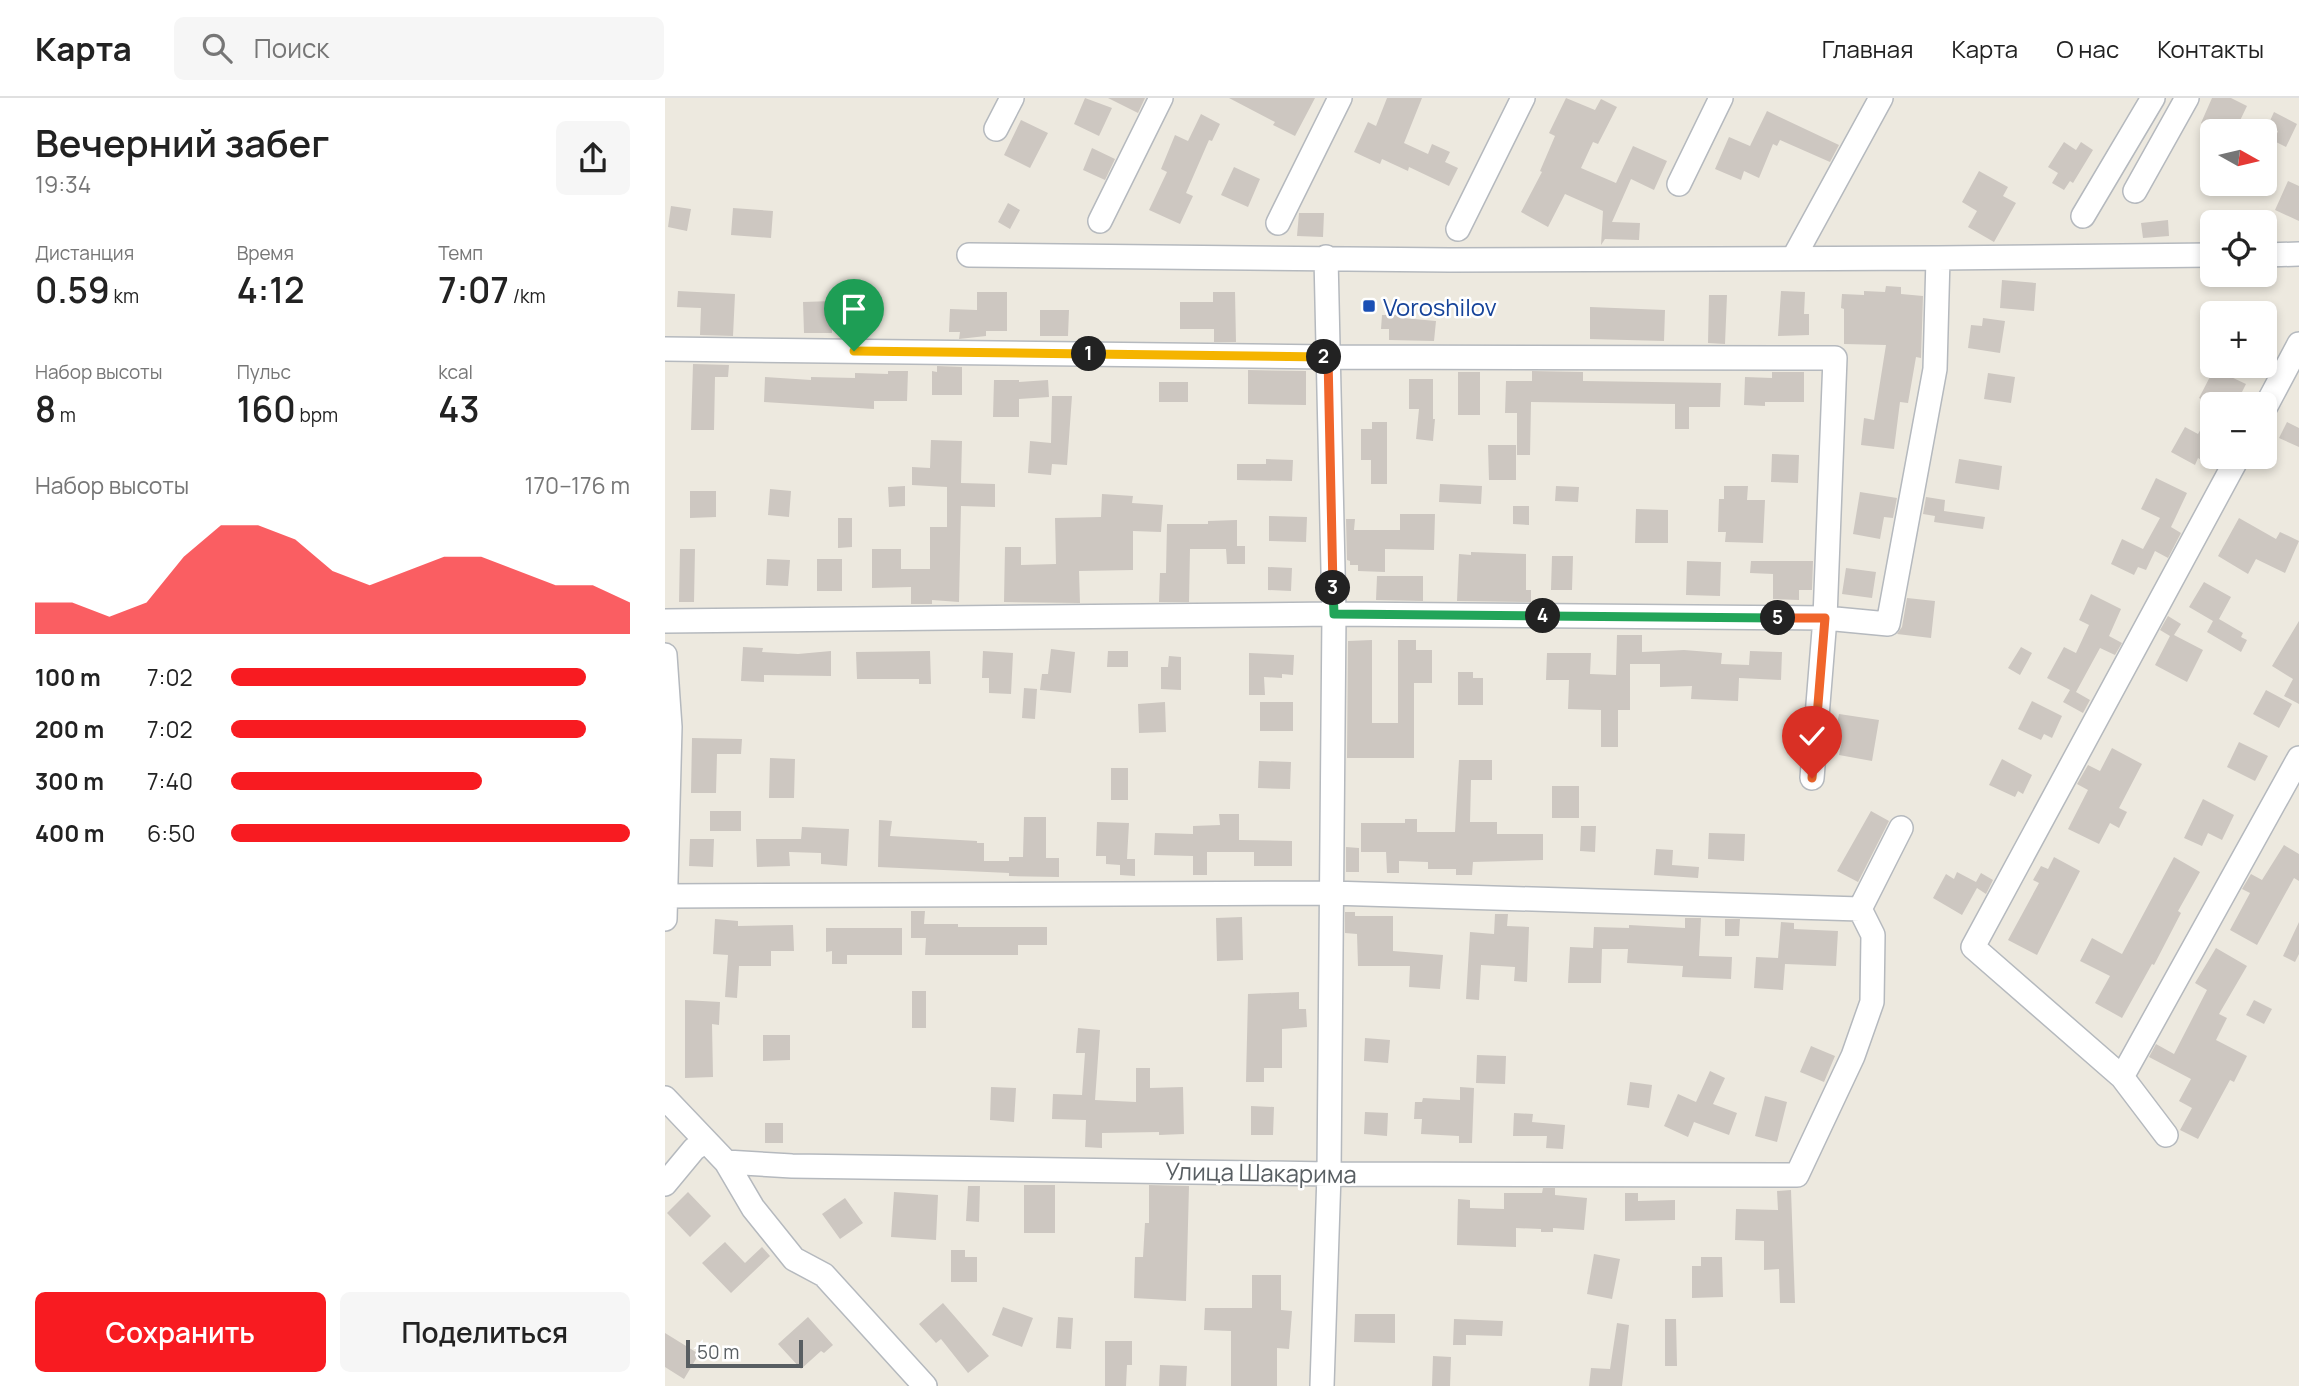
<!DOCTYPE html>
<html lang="ru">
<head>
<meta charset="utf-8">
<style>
  :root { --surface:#fff; --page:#f6f6f6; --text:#222; --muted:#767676; --line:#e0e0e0; --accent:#f81b21 }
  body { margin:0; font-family:Manrope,sans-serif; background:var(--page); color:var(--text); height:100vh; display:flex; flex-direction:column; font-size:26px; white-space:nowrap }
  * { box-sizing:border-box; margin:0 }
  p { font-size:23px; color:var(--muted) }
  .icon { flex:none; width:38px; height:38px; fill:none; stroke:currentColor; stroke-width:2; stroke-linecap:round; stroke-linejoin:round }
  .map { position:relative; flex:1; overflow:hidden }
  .drawer { display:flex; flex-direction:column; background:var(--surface); width:665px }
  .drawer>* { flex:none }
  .needle { width:46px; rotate:98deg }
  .controls { position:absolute; left:1535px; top:21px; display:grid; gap:14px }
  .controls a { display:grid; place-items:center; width:77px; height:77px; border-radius:10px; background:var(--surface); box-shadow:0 4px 10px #0003; font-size:35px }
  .scale { position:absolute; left:21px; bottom:18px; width:117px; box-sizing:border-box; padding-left:7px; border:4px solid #585e62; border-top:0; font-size:19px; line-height:24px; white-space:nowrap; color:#585e62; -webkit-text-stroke:5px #fff; paint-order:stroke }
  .pin { position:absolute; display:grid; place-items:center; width:60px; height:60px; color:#fff; margin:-72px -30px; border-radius:50% 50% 50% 0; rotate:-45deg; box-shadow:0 0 7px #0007 }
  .pin .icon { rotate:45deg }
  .km { position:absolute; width:35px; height:35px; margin:-18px; border-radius:50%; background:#222; color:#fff; font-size:19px; line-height:35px; text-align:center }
  .round { display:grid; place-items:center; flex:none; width:74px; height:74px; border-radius:10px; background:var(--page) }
  .head { display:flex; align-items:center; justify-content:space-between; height:119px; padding:0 35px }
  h1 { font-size:38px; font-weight:600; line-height:52px }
  .figures { display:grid; grid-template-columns:repeat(3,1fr); gap:10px; height:119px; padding:7px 35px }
  .figures div { display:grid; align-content:center }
  .figures b { font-size:35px; font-weight:600 }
  .figures small { font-size:19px; font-weight:400 }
  .figures p { font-size:19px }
  .chart { height:196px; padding:14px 35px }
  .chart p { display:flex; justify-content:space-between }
  .chart svg { width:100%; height:126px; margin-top:7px; fill:var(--accent); opacity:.7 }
  .button { display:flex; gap:14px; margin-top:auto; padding:14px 35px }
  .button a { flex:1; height:80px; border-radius:10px; background:var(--accent); color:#fff; font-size:28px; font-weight:600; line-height:80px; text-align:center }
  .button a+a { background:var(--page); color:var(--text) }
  ul { padding:0 35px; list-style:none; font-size:23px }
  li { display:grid; grid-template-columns:112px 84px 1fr; align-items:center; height:52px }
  li i { height:18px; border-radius:9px; background:var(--accent) }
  header { display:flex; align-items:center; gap:42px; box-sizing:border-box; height:98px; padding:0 35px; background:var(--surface); border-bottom:2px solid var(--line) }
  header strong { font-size:33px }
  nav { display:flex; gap:38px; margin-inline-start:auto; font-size:24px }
  .search { width:490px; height:63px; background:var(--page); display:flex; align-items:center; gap:18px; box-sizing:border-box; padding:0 24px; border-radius:10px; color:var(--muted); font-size:26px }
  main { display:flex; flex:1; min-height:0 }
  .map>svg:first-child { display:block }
  .building { fill:#cdc7c1 }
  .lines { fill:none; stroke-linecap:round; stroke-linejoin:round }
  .minor-casing { stroke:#b5b9be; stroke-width:26 }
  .minor { stroke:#fff; stroke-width:23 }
  .split-1-casing { stroke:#fff; stroke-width:14 }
  .split-2-casing { stroke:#fff; stroke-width:14 }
  .split-3-casing { stroke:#fff; stroke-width:14 }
  .split-4-casing { stroke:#fff; stroke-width:14 }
  .split-5-casing { stroke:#fff; stroke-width:14 }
  .split-6-casing { stroke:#fff; stroke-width:14 }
  .split-1 { stroke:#f5b400; stroke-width:9 }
  .split-2 { stroke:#f5b400; stroke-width:9 }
  .split-3 { stroke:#f0652b; stroke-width:9 }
  .split-4 { stroke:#22a559; stroke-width:9 }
  .split-5 { stroke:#22a559; stroke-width:9 }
  .split-6 { stroke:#f0652b; stroke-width:9 }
  .transit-dot { fill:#1a4fb4; stroke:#fff; stroke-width:2.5 }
  .labels { text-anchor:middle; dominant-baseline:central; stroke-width:5; stroke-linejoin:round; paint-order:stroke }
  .transit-label { font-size:24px; fill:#164399; stroke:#fff; text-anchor:start }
  .street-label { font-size:24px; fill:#585e62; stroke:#fff }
</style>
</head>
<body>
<header>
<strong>Карта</strong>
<div class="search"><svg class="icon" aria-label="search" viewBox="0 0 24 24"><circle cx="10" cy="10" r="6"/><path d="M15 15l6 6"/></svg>Поиск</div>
<nav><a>Главная</a><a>Карта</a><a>О нас</a><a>Контакты</a></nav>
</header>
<main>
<section class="drawer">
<div class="head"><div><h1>Вечерний забег</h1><p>19:34</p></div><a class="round"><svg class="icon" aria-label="share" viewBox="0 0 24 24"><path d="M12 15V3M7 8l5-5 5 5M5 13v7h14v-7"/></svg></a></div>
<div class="figures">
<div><p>Дистанция</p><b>0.59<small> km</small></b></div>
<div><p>Время</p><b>4:12</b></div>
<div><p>Темп</p><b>7:07<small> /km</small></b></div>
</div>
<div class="figures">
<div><p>Набор высоты</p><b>8<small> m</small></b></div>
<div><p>Пульс</p><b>160<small> bpm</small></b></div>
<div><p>kcal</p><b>43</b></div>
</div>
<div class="chart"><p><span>Набор высоты</span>170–176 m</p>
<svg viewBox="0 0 160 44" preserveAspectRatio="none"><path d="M0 44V33L10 33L20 38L30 33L40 17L50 6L60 6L70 11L80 22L90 27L100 22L110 17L120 17L130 22L140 27L150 27L160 33V44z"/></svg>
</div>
<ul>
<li><b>100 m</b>7:02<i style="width:89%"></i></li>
<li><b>200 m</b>7:02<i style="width:89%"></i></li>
<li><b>300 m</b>7:40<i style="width:63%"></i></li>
<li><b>400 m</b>6:50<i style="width:100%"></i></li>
</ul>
<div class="button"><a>Сохранить</a><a>Поделиться</a></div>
</section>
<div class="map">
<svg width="1634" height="1288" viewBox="0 0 1634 1288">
  <rect width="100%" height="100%" fill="#ede9df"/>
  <path class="building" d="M420,0L447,10L434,38L409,26Z
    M443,0H480L473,15Z
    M564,0H650L630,38L608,27L610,24Z
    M722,0H757L739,45L763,56L767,46L785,54L780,64L793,70L784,88L744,69L743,73L717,61L715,66L689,54L703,24L711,28Z
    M901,0L930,12L936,1L952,9L933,46L928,44L916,70L951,85L968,48L1002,63L989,92L966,81L947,124L975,125L974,142L940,141L936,147L938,113L900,96L883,129L856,114L877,74L875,73L890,38L884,35Z
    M1547,0H1566L1582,8L1570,33H1554L1536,25Z
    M1102,13L1174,47L1165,64L1115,42L1112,48L1108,46L1094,80L1079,73L1076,82L1050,71L1064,39L1085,48Z
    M1609,14L1632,26L1621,49L1609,43L1613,33L1603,27Z
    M536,16L555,26L547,43L544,42L521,95L528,98L515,126L484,112L502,74L496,71L510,37L523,43Z
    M356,22L383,35L365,70L339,57Z
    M1399,44L1411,52L1416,44L1428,52L1408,85L1405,83L1399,92L1387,85L1393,75L1383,69Z
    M427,50L450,61L440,82L418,72Z
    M569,69L595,81L583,109L556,97Z
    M1314,73L1343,89L1338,98L1351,105L1329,144L1303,129L1312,113L1297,104Z
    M1623,83L1634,88V123L1610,112Z
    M343,105L355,112L345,131L333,124Z
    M6,108L26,111L22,133L3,129Z
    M68,110L108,113L106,140L66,137Z
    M634,115H659L658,139L632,138Z
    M1503,122L1504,138L1478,140L1476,125Z
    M1337,182L1371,185L1369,213L1335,210Z
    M1221,188L1236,189V196L1258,198L1256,260L1251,259L1243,305L1235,304L1229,351L1196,347L1199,320L1209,322L1221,247L1179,246V211L1176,210L1177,196L1199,197V193L1220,194Z
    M13,193L70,196L68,238L35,237L36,210L12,209Z
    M1116,193L1140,194L1139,216H1144V237L1113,238Z
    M312,194H342V233H321V238L294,241L295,234H284L285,211L312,212Z
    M548,194H570L571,244H549V231H515V204H548Z
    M1044,197H1062L1060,246L1043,245Z
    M167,203V235H139L138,204Z
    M925,209L1000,212L999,243L925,241Z
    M375,212H404L403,238H375Z
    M717,217H738V220L771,223L769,243L724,242V231H716Z
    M1318,220L1340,223L1335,255L1303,250L1306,227L1317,228Z
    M28,266L64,267L63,279H50L49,332H26Z
    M272,268L297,269V297H267V273L272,274Z
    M1549,271L1581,286L1571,306H1546L1534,300Z
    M583,272L641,273V307L583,306Z
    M223,273H243L242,303H209V311L99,304L100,279L146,282V279L190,280V275L223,276Z
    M867,273L918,274V283L1056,285L1055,309H1024V331H1010V306L866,304L865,357H852V315H840L841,283H867Z
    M793,274H815V317H793Z
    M1107,274H1139V304H1100V308L1079,307L1080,279L1107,280Z
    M1323,275L1350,279L1346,305L1319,301Z
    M744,281H768V321H770L768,343L751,341L754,311H744Z
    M329,282H354V284L383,282L384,299L354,301V319H328Z
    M494,284H523V304H494Z
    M387,298H407L402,367L387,366L386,377L363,375L365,343L386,345Z
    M1547,312V352L1540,364L1533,360L1530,367L1506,354L1520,329L1533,336Z
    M707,324H722V386H706V362H696V331H707Z
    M1622,324L1634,330V349L1614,340Z
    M266,342L297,343L296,385L330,386V409L296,408L294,504L267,502V506H246V489L207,490V451H236V471H265V429H282V389L247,387V369L265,370Z
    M823,347H851V382H824Z
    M1107,356L1134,357L1133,385L1106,384Z
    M601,361L628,362L627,383L572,382V366H601Z
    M1294,361L1337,368L1334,392L1290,385Z
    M1491,380L1522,395L1506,429L1516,435L1503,460L1490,453L1481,472L1473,469L1469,477L1446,466L1457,441L1478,451L1495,420L1476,411Z
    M775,386L817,388L816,406L774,404Z
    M240,388V408L224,409L223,389Z
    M891,388L914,389L913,404L890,403Z
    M1059,388H1083L1082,402H1100L1098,445L1060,444L1061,434H1053L1054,401H1059Z
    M105,391L126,393L124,419L103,417Z
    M25,393H51V419L25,420Z
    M1195,394L1232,400L1228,420L1219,419L1215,441L1188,436Z
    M437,396L468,398L467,405L498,407L496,434L468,433V472L414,473L415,505L339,504L340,449H356V467L391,466L390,420L436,419Z
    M1261,399L1280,402L1279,413L1320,419L1318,431L1269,424L1270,418L1258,416Z
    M848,408H864V427L848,426Z
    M971,411L1003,412V445H970Z
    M735,416H770L769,452L720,451V474L693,473V467H685V463L682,462L681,421H690L689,432H735Z
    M604,418L642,419L641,444L604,443Z
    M173,420H187V449L173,450Z
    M1574,420L1611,441L1615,434L1634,443L1620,475L1591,461L1583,476L1553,458Z
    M572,422V448H580V466H562L561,451H525L524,504H494L495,475H501L502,426H543V423Z
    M15,451H30L29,504H14Z
    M806,454L861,456V492H866V504L792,503L794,456L806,457Z
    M887,458H908L907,492H886Z
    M102,461L125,462L123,488L101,487Z
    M152,461H177V493H152Z
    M1022,463L1056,464L1055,498L1021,497Z
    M1086,463H1148L1147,492H1134V502L1108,501V476L1085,475Z
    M603,469L627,470L626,493L603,492Z
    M1181,470L1211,474L1207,500L1177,496Z
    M712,478H758V503L711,502Z
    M1539,484L1566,499L1554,521L1578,535L1576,539L1582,542L1576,554L1542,534L1548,523L1524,509Z
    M1426,496L1456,511L1444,538L1457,545L1450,557L1435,550L1411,594L1425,602L1418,615L1398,604L1405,592L1382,580L1399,549L1411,555L1424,527L1414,522Z
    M1242,500L1270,503L1266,540L1232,536L1237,529Z
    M1503,518L1516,526L1509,537L1538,552L1522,584L1490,567L1505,538L1495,532Z
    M1634,523V606L1619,598L1628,581L1607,568Z
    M952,537H977V554L1019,552L1057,555L1056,566L1084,567L1085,553L1117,554L1116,582L1074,580L1073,603L1026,601L1027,588L995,589V566H965V612H953V649H936V612L903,611L904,582H881L882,555H926L925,576L951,577Z
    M707,542V625H733V542H751V552H767V585H749V660H682L683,543Z
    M78,549L98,550L97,554L133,556L166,553V578L99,577V584L76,583Z
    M1356,549L1367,555L1355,577L1343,570Z
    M386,551L410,554L406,595L375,592L377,576H383Z
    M265,553L266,586H254V581H192L191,554Z
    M318,553L348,555L346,596L324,595V580H317Z
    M443,553H463V569H442Z
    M584,555L629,557L628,577L617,576V580L599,579L600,597H584Z
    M504,558L516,559V592L496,591V569H503Z
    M793,574H808V580H818V607H793Z
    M359,590L372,591L370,621L357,620Z
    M1601,592L1627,606L1614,630L1588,616Z
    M1367,603L1397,618L1387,640L1379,636L1376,642L1353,631Z
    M500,604L501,634L474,635L473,606Z
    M595,604H628V633H595Z
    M1174,616L1214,622L1207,663L1174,657L1177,642L1169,640Z
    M27,640L77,641L76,656H52L51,695H26Z
    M1574,644L1603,658L1590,683L1562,669Z
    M1447,650L1477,666L1454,710L1462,714L1454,730L1445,725L1434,746L1403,731L1423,692L1412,686L1423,667L1435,673Z
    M105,660L130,661L129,700H104Z
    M1337,661L1367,677L1358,696L1353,693L1350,699L1324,687Z
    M794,662H827V682H806L805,724H832V736H878V762L808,764L807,777H791V771H763V764L734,763V775H722L721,754H696V725H740V721H752V734H790Z
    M594,663L626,664L625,691L593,690Z
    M446,670H463V702H446Z
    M887,688H914V720H887Z
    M1538,701L1569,717L1557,742L1543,735L1537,748L1519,740Z
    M45,713H76V733H45Z
    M1206,713L1224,723L1193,784L1172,773Z
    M554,716H574V742L627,743V768H589V754H542V777H528V758L489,757L490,735L528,736V728L555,727Z
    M359,719H381V760H394V779L344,778V775L213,769L214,722L227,723L225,738L312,743V745H319V763H344V759H358Z
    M432,724L464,725L462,761H470V778L455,777V767L441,766V758H431Z
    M916,728H931L930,754L915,753Z
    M137,729L184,731L182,768L156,766V755L124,754L125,768L92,769L91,741H136Z
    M1044,735L1080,736L1079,763L1043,761Z
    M25,741H49L48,769L24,768Z
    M1619,747L1634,756V783L1629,780L1592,847L1565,832L1585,795L1577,791L1586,776L1597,782Z
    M681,749L694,750V774H681Z
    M991,751L1008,752L1007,767L1034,769L1033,780L989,777Z
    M1389,759L1415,773L1372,857L1343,842L1374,785L1368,782L1376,768L1383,771Z
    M1509,759L1535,774L1513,813L1516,815L1489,867L1487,866L1457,920L1430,905L1445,878L1415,863L1427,840L1457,856Z
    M1292,774L1311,784L1316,775L1328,782L1321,796L1312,790L1297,817L1268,800L1281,776L1289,781Z
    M246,813H260L259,826H293V829H382V847H353V857H260L261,840H246Z
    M680,814H690V818H728V853L778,857L775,891L744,889L745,868H693L692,836L680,835Z
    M830,816H843L842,828L864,829L862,884L849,883L850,869L816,867L814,902L801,901L805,834L829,836Z
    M577,819L578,862L552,863L551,820Z
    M1020,820H1036L1034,858L1067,859L1066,881L1017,879L1018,868L962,865L963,851H937L936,885H903L905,849L928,850L929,829L964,830V827L1020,830Z
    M50,821L73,823V828L128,827L129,853H106V868H74L72,900L60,899L63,857L48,856Z
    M1060,821H1075L1074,838H1060Z
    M1116,824L1129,825V831L1173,833L1171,868L1120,866L1118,892L1089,890L1091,859L1113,860Z
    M1634,824V856L1630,864L1618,858Z
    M161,830H237V857H182V866H167V853L161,854Z
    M1551,850L1582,868L1554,916L1562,920L1551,942L1582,958L1569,984L1565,982L1533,1041L1515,1032L1527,1010L1514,1003L1526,981L1484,959L1491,946L1509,956L1542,892L1530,885Z
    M247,893H261V930H247Z
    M634,894V911H641L642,929L617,931V970H599V984H581L583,896Z
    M20,902L55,904L54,927L47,926L48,979L20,980Z
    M1589,902L1607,911L1599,926L1581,917Z
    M413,930L435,932L430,1002L471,1004V970H485V990L518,989L519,1036L494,1037V1034L437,1035V1050L420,1049L421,1022L387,1021L388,996L417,997L420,955H411Z
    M98,937H125V962L98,963Z
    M700,940L725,942L723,965L699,963Z
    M1146,948L1170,958L1159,984L1135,974Z
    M812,957L841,958L840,986L811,985Z
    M1045,973L1060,980L1048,1006L1072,1015L1064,1037L1029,1024L1023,1039L999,1028L1013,996L1031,1004Z
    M965,984L987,987L984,1010L962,1007Z
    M326,989L351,990L349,1024L325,1022Z
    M795,989L809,990L807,1045H794V1038L756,1036L757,1021H749L750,1004H757L758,1000L795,1002Z
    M1100,998L1122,1004L1112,1044L1090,1038Z
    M586,1008L609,1009L608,1037H586Z
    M700,1014L723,1015L722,1038L699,1036Z
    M849,1015L868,1016L867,1024L900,1027L898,1051L881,1050L882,1038H848Z
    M100,1025H118V1045H100Z
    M359,1087H390V1135H359Z
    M484,1087L524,1088L521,1203L469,1200L470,1159H478L480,1125H484Z
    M303,1088H315L314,1124L301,1123Z
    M878,1090H890V1097L922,1100L919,1132L888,1130V1134H876V1131L851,1130V1149L792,1147L793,1101L805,1102V1110L839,1111V1095H877Z
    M1126,1092L1130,1205H1115L1114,1171L1099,1172V1143L1070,1142L1071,1111L1113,1112L1112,1093Z
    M23,1094L46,1118L25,1139L2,1115Z
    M229,1094L273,1097L271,1142L226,1139Z
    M960,1095H973V1103L1010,1102V1122L960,1123Z
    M180,1100L198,1125L175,1141L157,1116Z
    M60,1144L80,1165L97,1149L105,1158L66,1195L37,1165Z
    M286,1152H300V1159H312V1184H286Z
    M929,1156L955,1161L947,1201L922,1196Z
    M1036,1159H1057L1058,1199L1027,1200V1168H1036Z
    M587,1177H616V1212L627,1213L624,1251L612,1250V1288H566V1233L539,1232L540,1210H587Z
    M278,1205L324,1258L303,1275L276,1241L271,1245L254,1226Z
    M338,1209L368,1220L357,1249L327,1237Z
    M690,1216H730V1245L689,1244Z
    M143,1219L168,1247L159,1255L156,1253L136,1271L113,1246Z
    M393,1219L408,1220L406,1251L391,1250Z
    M789,1221L838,1223L837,1238L801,1237V1247H788Z
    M1000,1221H1011L1012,1268H1000Z
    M952,1225L964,1227L957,1288H924L926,1270L945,1271Z
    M0,1235L34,1256L19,1281L0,1269Z
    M440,1243H467V1267H462L461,1288H440Z
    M768,1258L786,1259L785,1288H767Z
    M495,1267L522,1268L521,1288H494Z"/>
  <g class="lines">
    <defs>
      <path id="minor" d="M331,31L347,0
        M1014,86L1056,0
        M1470,93L1522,0
        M1418,118L1488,0
        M435,123L496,0
        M613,125L675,0
        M793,131L858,0
        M304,157L785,162L1273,160L1547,157
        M1600,157L1634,156
        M1129,159L1216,0
        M0,251L663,259L1170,260L1160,520L1147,680
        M1600,310L1634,246
        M0,523L669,516L1160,520L1223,526L1270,271L1273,160
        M0,557L5,629L0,821
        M1,798L666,795L1195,811L1208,837L1207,904L1188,958L1132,1077L664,1076L127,1068L61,1064
        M1195,811L1236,730
        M1457,979L1634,660
        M0,1000L41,1043
        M1501,1037L1457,979L1308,849L1573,359
        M0,1086L29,1051L41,1043L61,1064L88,1110L129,1161L159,1177L260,1288
        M657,1288L664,1076L669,516L661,159"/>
    </defs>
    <use href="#minor" class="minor-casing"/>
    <use href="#minor" class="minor"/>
  </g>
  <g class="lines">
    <defs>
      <path id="split-1" d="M189,253L424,256"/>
      <path id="split-2" d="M424,256L659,259"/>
      <path id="split-3" d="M659,259H663L668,490"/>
      <path id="split-4" d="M668,490L669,516L878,518"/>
      <path id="split-5" d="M878,518L1113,520"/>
      <path id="split-6" d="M1113,520H1160L1147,680"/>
    </defs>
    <use href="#split-1" class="split-1-casing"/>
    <use href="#split-2" class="split-2-casing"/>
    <use href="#split-3" class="split-3-casing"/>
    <use href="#split-4" class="split-4-casing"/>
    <use href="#split-5" class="split-5-casing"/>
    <use href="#split-6" class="split-6-casing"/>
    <use href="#split-1" class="split-1"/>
    <use href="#split-2" class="split-2"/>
    <use href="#split-3" class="split-3"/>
    <use href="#split-4" class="split-4"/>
    <use href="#split-5" class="split-5"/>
    <use href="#split-6" class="split-6"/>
  </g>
  <rect class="transit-dot" x="697" y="201" width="14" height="14" rx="3.5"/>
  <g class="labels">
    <g class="transit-label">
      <text x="718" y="208">Voroshilov</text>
    </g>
    <g class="street-label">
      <text transform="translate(596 1074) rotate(1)">Улица Шакарима</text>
    </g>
  </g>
</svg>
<div class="controls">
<a><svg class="needle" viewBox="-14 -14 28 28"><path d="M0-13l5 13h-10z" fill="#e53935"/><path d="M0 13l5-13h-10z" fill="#767676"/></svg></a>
<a><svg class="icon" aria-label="locate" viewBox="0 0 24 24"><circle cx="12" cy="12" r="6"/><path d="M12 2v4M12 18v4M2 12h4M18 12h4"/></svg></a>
<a>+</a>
<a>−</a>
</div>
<div class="scale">50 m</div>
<div class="pin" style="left:189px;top:253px;background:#1e9e55"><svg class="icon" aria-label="arrive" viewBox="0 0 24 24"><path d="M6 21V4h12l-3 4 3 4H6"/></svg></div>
<div class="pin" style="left:1147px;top:680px;background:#d93025"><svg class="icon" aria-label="check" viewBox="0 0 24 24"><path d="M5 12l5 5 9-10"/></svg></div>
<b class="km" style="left:424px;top:256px">1</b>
<b class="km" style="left:659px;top:259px">2</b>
<b class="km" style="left:668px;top:490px">3</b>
<b class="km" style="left:878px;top:518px">4</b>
<b class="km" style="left:1113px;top:520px">5</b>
</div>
</main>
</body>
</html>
